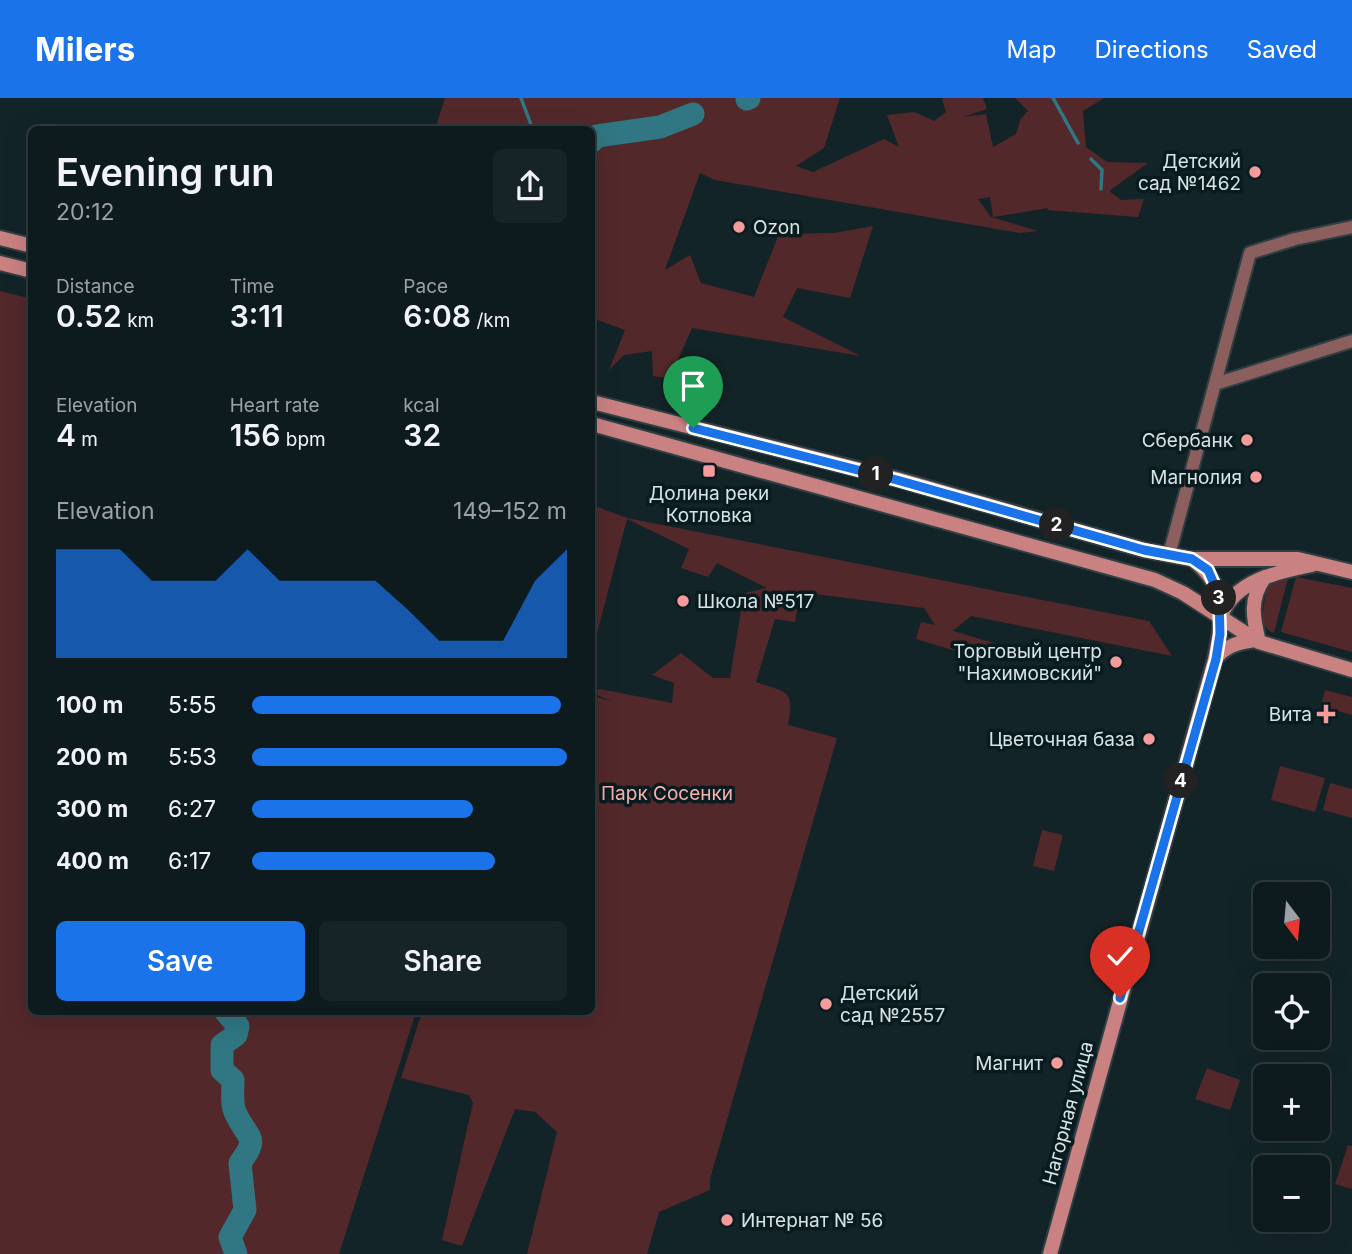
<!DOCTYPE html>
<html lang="en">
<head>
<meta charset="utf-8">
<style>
  :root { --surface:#0e1b1e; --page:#172427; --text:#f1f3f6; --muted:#9ba1a4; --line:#2e393c; --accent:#1a73e8 }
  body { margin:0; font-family:Inter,sans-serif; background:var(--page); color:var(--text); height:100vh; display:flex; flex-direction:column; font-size:26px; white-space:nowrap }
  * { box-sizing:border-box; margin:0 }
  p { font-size:23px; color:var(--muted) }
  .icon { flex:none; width:38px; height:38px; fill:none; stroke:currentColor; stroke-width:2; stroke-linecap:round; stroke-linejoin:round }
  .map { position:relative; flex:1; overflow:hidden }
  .details { position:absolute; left:28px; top:28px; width:567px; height:889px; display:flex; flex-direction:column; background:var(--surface); border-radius:10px; box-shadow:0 7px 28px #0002,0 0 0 2px var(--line) }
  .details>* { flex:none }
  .needle { width:46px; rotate:164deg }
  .controls { position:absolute; left:1253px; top:784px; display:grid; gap:14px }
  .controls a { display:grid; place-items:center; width:77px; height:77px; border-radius:10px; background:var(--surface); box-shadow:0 7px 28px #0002,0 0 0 2px var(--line); font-size:35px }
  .pin { position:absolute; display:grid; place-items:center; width:60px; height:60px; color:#fff; margin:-72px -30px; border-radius:50% 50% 50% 0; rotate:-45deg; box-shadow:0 0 7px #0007 }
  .pin .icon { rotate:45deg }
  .km { position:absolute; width:35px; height:35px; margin:-18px; border-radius:50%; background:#222; color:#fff; font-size:19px; line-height:35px; text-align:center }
  .round { display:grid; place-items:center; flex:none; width:74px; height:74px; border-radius:10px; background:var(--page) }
  .headline { display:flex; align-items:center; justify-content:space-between; height:119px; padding:0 28px }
  h1 { font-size:38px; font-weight:600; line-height:52px }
  .metrics { display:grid; grid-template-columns:repeat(3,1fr); gap:10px; height:119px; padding:7px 28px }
  .metrics div { display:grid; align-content:center }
  .metrics b { font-size:30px; font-weight:600 }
  .metrics small { font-size:19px; font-weight:400 }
  .metrics p { font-size:19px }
  .chart { height:196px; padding:14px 28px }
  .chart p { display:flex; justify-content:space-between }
  .chart svg { width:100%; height:126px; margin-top:7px; fill:var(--accent); opacity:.7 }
  .primary-button { display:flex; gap:14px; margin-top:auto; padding:14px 28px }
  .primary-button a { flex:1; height:80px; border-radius:10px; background:var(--accent); color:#fff; font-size:28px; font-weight:600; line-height:80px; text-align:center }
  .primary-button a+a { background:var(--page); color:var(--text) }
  ul { padding:0 28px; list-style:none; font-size:23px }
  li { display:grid; grid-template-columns:112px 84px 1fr; align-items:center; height:52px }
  li i { height:18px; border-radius:9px; background:var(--accent) }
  header { display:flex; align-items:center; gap:42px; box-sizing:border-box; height:98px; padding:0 35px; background:var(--accent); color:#fff }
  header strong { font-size:33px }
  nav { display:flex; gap:38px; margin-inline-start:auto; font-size:24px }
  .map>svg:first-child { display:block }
  .green { fill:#53282a }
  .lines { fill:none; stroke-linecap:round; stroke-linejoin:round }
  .stream { stroke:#307783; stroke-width:3.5 }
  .river { stroke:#307783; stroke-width:23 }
  .street-casing { stroke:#2f3f42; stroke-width:16 }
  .secondary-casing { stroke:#2f3f42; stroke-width:18 }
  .street { stroke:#8c5f5f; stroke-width:12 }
  .secondary { stroke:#ca8182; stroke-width:14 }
  .route-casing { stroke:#fff; stroke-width:14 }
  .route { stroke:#1a73e8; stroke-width:9 }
  .poi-dot { fill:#f59b9c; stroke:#091b1e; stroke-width:2.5 }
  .labels { text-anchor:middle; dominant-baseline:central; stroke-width:7; stroke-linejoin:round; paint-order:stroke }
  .poi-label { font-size:19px; fill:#d8e3e5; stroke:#091b1e; text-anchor:end }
  .park-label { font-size:19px; fill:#f5b0b0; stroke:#091b1e }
  .street-label { font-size:19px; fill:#d8e3e5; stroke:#091b1e }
</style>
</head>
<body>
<header>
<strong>Milers</strong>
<nav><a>Map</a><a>Directions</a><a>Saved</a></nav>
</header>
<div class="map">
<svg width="1352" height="1156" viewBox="0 0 1352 1156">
  <rect width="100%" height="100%" fill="#132428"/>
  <path class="green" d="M445,0H840L824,50L796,68L813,74L884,41L899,49L887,17L914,14L934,23L946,14L942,1L944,0H983L987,11L963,19L986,16L993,49L1016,36L1020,22L1028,13L1015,0H1104L1083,13L1086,49L1107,64L1148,65L1109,93L1121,102L1144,101L1138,119L1047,112L1048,110L993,119L990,99L978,101L991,119L1038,133L1020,135L715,82L700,75L665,172L690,157L701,185L754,199L779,136L834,135L873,128L850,200L797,190L783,219L861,258L692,230L677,264L702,286L653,278L652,253L624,257L609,272L625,232L592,220V32L435,31Z
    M0,193L32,201V914H416L339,1156H0Z
    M592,407L627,420L1149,523L1172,558L971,518L954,532H950L997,546L992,564L916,541L921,524L935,527L924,510L800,494L795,524L775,521L756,584C787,595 795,591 788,627L837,640L710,1081V1092L659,1114L647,1156H527L557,1034L535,1014L515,1011L462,1148L442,1142L473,1005L469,997L401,980L422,914H592V598L612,603L592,595L599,591L672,605L674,585L652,577L681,555L713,580H730L744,495L767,490L717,465L708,479L681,470L689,451L627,421L592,554Z
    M1296,479L1352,490V554L1281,534Z
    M1288,480L1274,535C1256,530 1265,504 1267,489L1279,481Z
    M1325,592L1352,599V617L1321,608Z
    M1280,668L1325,680L1315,714L1271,702Z
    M1330,685L1352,691V720L1323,712Z
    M1042,732L1063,737L1054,773L1033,768Z
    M1207,970L1240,982L1230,1012L1195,1001Z
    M1348,1047L1352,1048V1091L1335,1086Z"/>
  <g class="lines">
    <path class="stream" d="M521,0L533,32
      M1053,0L1078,45
      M1091,61L1102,72L1101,91"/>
    <path class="river" d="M747,1L749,0
      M592,43L597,38L660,29L693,16
      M226,914L238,928L236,937L222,947V972L233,982C233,993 231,1007 236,1016C248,1042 260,1038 240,1065L245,1112L230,1139L236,1156"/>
    <defs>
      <path id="street" d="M1215,286L1352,243
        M1169,457L1250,155L1295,141L1352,129"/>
      <path id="secondary" d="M0,140L32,148
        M0,165L32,173
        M592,304L897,381L1144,452L1192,461H1298L1352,474
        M592,326L1155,482L1183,495L1259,544L1352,572
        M1221,518C1235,482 1278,474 1312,467
        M1259,544C1253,520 1249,501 1265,479
        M1215,561C1225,548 1239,544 1255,542
        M1050,1156L1215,561C1223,520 1229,488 1192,461"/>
    </defs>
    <use href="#street" class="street-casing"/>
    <use href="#secondary" class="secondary-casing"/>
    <use href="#street" class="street"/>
    <use href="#secondary" class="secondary"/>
  </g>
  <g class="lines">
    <defs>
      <path id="route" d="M693,330L897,382L1144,452L1192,461L1208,472L1219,497L1220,536L1216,561L1120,900"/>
    </defs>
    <use href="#route" class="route-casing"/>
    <use href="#route" class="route"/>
  </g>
  <g class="poi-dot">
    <circle cx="1255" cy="74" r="7"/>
    <circle cx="739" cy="129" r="7"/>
    <circle cx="1247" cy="342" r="7"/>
    <rect x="702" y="366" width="14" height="14" rx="3.5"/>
    <circle cx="1256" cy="379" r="7"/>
    <circle cx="683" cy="503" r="7"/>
    <circle cx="1116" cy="564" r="7"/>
    <path d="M1322.5 605.5h7v7h7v7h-7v7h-7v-7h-7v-7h7z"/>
    <circle cx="1149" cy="641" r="7"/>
    <circle cx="826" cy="906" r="7"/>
    <circle cx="1057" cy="965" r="7"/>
    <circle cx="727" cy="1122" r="7"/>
  </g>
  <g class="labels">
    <g class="poi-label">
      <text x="1241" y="63">Детский<tspan x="1241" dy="22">сад №1462</tspan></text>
      <text x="753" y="129" text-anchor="start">Ozon</text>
      <text x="1233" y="342">Сбербанк</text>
      <text x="1242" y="379">Магнолия</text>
      <text x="709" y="395" text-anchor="middle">Долина реки<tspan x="709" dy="22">Котловка</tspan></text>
      <text x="697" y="503" text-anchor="start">Школа №517</text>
      <text x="1102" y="553">Торговый центр<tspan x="1102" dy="22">"Нахимовский"</tspan></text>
      <text x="1312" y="616">Вита</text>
      <text x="1135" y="641">Цветочная база</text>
      <text x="840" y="895" text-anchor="start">Детский<tspan x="840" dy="22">сад №2557</tspan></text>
      <text x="1043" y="965">Магнит</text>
      <text x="741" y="1122" text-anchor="start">Интернат № 56</text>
    </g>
    <g class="park-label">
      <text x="667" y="695">Парк Сосенки</text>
    </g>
    <g class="street-label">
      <text transform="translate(1068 1015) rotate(-75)">Нагорная улица</text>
    </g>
  </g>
</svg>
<div class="controls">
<a><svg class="needle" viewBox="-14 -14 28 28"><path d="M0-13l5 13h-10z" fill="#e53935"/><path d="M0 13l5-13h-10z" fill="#9ba1a4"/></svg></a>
<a><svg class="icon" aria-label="locate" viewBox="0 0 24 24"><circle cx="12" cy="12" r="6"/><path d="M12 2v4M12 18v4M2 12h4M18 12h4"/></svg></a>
<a>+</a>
<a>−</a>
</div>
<div class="pin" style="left:693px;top:330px;background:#1e9e55"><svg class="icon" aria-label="arrive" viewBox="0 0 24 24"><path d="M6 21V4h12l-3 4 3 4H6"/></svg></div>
<div class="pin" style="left:1120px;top:900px;background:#d93025"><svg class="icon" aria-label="check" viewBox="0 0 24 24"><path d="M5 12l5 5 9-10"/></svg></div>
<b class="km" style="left:876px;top:376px">1</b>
<b class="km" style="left:1057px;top:427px">2</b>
<b class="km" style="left:1219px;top:500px">3</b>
<b class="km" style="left:1181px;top:683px">4</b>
<section class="details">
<div class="headline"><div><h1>Evening run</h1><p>20:12</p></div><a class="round"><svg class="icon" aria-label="share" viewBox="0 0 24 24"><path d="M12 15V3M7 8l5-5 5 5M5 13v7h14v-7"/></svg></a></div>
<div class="metrics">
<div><p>Distance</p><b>0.52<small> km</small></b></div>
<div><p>Time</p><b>3:11</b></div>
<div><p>Pace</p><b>6:08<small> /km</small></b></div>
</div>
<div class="metrics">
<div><p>Elevation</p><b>4<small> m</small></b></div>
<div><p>Heart rate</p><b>156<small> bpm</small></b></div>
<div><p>kcal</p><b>32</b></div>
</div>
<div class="chart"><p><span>Elevation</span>149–152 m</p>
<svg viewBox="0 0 160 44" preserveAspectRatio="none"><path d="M0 44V6L10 6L20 6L30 17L40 17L50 17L60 6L70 17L80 17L90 17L100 17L110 27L120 38L130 38L140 38L150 17L160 6V44z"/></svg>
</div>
<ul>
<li><b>100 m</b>5:55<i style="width:98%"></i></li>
<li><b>200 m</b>5:53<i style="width:100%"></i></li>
<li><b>300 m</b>6:27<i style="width:70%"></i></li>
<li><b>400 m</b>6:17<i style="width:77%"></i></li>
</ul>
<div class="primary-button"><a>Save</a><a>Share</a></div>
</section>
</div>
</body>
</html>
